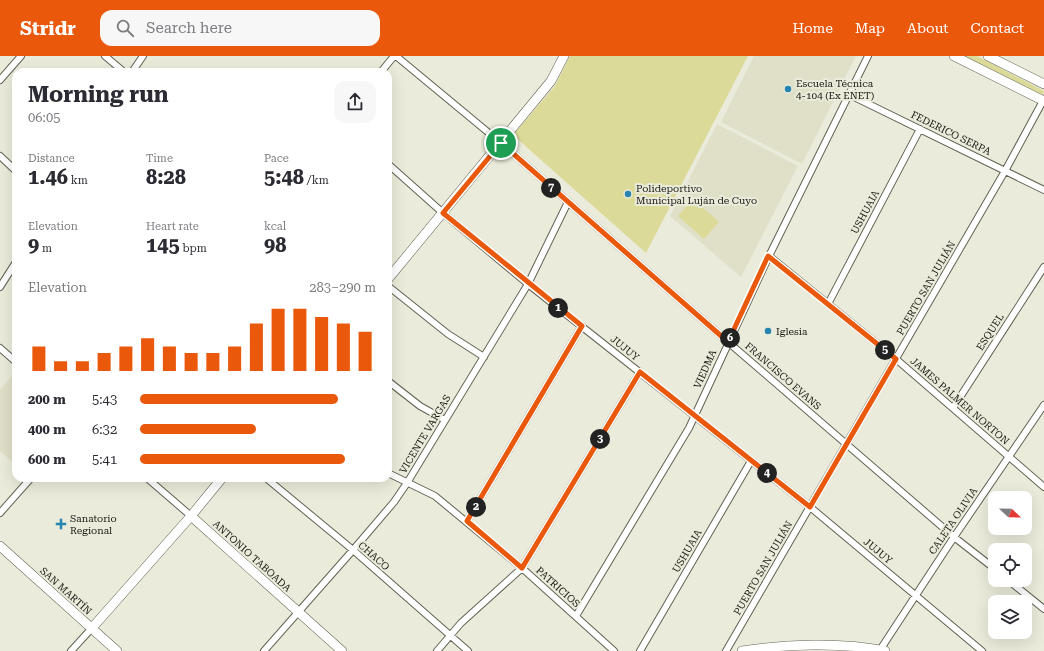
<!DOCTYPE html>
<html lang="en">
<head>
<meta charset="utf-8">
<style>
  :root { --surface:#fff; --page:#f7f7f7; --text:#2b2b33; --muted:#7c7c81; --accent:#ea580c }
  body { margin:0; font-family:"Roboto Serif",serif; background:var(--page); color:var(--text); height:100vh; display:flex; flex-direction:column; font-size:15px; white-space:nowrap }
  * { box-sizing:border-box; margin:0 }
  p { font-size:13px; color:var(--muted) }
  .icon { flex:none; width:22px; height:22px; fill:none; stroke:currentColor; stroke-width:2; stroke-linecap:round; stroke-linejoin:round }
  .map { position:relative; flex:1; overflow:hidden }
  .details { position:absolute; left:12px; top:12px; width:380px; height:414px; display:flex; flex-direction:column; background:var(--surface); border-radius:12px; box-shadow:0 4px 16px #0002 }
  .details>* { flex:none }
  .needle { width:26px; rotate:112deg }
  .buttons { position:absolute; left:988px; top:435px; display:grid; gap:8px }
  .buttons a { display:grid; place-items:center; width:44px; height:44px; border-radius:8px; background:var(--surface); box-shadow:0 4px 16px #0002; font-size:20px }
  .pin { position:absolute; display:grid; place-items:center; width:34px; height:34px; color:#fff; margin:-17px; border:2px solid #fff; border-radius:50%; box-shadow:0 1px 4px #0007 }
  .km { position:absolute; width:20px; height:20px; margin:-10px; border-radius:50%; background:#222; color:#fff; font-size:11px; line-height:20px; text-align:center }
  .round { display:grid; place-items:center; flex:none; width:42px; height:42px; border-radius:12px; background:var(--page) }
  .summary { display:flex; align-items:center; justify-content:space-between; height:68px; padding:0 16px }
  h1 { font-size:22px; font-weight:700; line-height:30px }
  .figures { display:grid; grid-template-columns:repeat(3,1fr); gap:6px; height:68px; padding:4px 16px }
  .figures div { display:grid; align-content:center }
  .figures b { font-size:20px; font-weight:700 }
  .figures small { font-size:11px; font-weight:400 }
  .figures p { font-size:11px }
  .chart { height:112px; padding:8px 16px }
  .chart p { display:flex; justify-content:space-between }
  .chart svg { width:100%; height:72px; margin-top:4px; stroke:var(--accent); stroke-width:6 }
  ul { padding:0 16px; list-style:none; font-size:13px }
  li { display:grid; grid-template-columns:64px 48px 1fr; align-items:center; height:30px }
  li i { height:10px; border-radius:5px; background:var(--accent) }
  header { display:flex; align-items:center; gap:24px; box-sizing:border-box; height:56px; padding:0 20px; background:var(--accent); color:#fff }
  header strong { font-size:19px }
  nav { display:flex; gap:22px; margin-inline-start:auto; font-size:14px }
  .search { width:280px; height:36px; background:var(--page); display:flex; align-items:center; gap:10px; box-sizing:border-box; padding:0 14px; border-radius:12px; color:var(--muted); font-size:15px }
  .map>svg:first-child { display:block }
  .built { fill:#e0e0c9 }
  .green { fill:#dbda98 }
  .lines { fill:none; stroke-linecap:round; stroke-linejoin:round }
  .street-casing { stroke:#626254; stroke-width:8 }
  .secondary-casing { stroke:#626254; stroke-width:10 }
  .street { stroke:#fff; stroke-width:6 }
  .secondary { stroke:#fff; stroke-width:9 }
  .route-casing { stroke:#fff; stroke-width:8 }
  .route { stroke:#ea580c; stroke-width:5 }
  .poi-dot { fill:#2584b0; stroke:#eaebda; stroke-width:1.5 }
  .labels { text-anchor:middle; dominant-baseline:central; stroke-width:4; stroke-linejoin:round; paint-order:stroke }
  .poi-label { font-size:10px; fill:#171711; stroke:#eaebda; text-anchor:start }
  .street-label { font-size:10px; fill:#171711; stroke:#eaebda }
</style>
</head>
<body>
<header>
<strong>Stridr</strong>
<div class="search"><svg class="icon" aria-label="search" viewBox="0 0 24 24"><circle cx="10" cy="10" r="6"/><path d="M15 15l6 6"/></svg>Search here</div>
<nav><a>Home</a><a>Map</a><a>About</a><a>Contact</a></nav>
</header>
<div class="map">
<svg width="1044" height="595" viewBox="0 0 1044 595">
  <rect width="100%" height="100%" fill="#eaebda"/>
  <path class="built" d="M754,0H856L802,108L721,66Z
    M717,68L798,110L741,221L670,160Z
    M12,320L16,323V409L0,395V334Z"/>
  <path class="green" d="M570,0H748L646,197L513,79L555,30Z
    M961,0H977L1044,35L1042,42Z
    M693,143L719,166L704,183L678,160Z"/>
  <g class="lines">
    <defs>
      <path id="street" d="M105,0L124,16
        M396,0L501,87L728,286L954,481L995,513
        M132,16L143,0
        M381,16L394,0
        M0,24L21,0
        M848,38L1044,134
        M0,100L16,115
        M388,108L443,157L528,228L810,451L982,595
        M769,200L896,303L1044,431
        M388,230L448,278L484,301
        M0,231L16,206
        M828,248L920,73
        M0,292L16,306
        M388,325L420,350L445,364
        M953,352L1044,211
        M388,417L435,440L522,512L614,595
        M147,422L191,460
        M266,422L353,494L468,595
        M0,457L31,422
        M467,465L582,270
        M1008,524L1044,553
        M576,560L689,372L769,200L868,0
        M880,594L954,481L1044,349
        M71,595L92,572
        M264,595L353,494L394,446L407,427L528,228L568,146
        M437,595L461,567L522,512L640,316
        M640,595L751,405
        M726,595L1005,115L1044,43"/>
      <path id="secondary" d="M954,0L1044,45
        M988,0L1044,28
        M388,223L551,25L564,0
        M191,460L342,595
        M0,490L117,595
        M92,572L191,460L222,422
        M742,595C784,588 843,586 885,595"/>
    </defs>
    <use href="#street" class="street-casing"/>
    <use href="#secondary" class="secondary-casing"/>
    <use href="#street" class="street"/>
    <use href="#secondary" class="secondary"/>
  </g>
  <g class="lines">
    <defs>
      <path id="route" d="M501,87L728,286L768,200L896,303L810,451L640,316L522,512L467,465L582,270L443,157Z"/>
    </defs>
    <use href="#route" class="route-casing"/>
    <use href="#route" class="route"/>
  </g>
  <g class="poi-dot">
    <circle cx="788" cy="33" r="4"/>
    <circle cx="628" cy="138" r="4"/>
    <circle cx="768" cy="275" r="4"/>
    <path d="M59 462h4v4h4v4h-4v4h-4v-4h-4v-4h4z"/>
  </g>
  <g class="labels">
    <g class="poi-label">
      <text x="796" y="27">Escuela Técnica<tspan x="796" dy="12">4-104 (Ex ENET)</tspan></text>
      <text x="636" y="132">Polideportivo<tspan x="636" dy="12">Municipal Luján de Cuyo</tspan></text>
      <text x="776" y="275">Iglesia</text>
      <text x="70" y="462">Sanatorio<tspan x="70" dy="12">Regional</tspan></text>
    </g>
    <g class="street-label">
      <text transform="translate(951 77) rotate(26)">FEDERICO SERPA</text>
      <text transform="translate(865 156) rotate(-62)">USHUAIA</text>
      <text transform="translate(926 232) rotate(-60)">PUERTO SAN JULIÁN</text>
      <text transform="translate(990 276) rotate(-57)">ESQUEL</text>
      <text transform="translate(625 292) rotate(39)">JUJUY</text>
      <text transform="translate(705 313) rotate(-66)">VIEDMA</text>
      <text transform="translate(783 320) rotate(41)">FRANCISCO EVANS</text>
      <text transform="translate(960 345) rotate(41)">JAMES PALMER NORTON</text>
      <text transform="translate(425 378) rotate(-59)">VICENTE VARGAS</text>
      <text transform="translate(953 465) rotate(-56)">CALETA OLIVIA</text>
      <text transform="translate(687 495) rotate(-60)">USHUAIA</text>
      <text transform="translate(878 495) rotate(40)">JUJUY</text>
      <text transform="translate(252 500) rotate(42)">ANTONIO TABOADA</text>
      <text transform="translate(374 500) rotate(41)">CHACO</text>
      <text transform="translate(763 512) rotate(-60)">PUERTO SAN JULIÁN</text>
      <text transform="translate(558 531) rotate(42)">PATRICIOS</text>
      <text transform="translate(66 535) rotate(42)">SAN MARTÍN</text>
    </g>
  </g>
</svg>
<div class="buttons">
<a><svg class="needle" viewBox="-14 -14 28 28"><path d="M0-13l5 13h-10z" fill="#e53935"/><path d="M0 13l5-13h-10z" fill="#7c7c81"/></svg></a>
<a><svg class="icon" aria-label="locate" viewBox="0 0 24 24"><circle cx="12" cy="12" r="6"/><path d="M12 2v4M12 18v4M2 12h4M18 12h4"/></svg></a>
<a><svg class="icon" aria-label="layers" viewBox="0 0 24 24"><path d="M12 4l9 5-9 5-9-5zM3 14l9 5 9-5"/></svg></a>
</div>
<div class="pin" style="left:501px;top:87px;background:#1e9e55"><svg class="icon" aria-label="arrive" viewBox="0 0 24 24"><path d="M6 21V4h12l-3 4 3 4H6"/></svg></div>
<b class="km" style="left:558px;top:252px">1</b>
<b class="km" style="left:476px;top:451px">2</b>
<b class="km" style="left:600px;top:383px">3</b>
<b class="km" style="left:767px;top:417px">4</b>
<b class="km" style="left:885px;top:294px">5</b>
<b class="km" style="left:730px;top:282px">6</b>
<b class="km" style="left:551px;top:132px">7</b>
<section class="details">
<div class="summary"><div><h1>Morning run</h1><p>06:05</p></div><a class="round"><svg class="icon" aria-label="share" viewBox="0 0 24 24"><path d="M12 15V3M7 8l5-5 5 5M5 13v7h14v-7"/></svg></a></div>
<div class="figures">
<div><p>Distance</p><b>1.46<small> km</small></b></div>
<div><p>Time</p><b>8:28</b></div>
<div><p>Pace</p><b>5:48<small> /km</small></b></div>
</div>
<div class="figures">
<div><p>Elevation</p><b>9<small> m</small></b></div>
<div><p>Heart rate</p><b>145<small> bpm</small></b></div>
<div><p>kcal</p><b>98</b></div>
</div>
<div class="chart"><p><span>Elevation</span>283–290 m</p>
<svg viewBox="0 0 160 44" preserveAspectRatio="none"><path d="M5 44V29M15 44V38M25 44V38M35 44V33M45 44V29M55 44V24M65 44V29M75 44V33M85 44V33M95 44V29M105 44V15M115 44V6M125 44V6M135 44V11M145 44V15M155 44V20"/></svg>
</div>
<ul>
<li><b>200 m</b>5:43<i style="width:84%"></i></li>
<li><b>400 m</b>6:32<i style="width:49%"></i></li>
<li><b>600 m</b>5:41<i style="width:87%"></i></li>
</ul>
</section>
</div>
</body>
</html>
